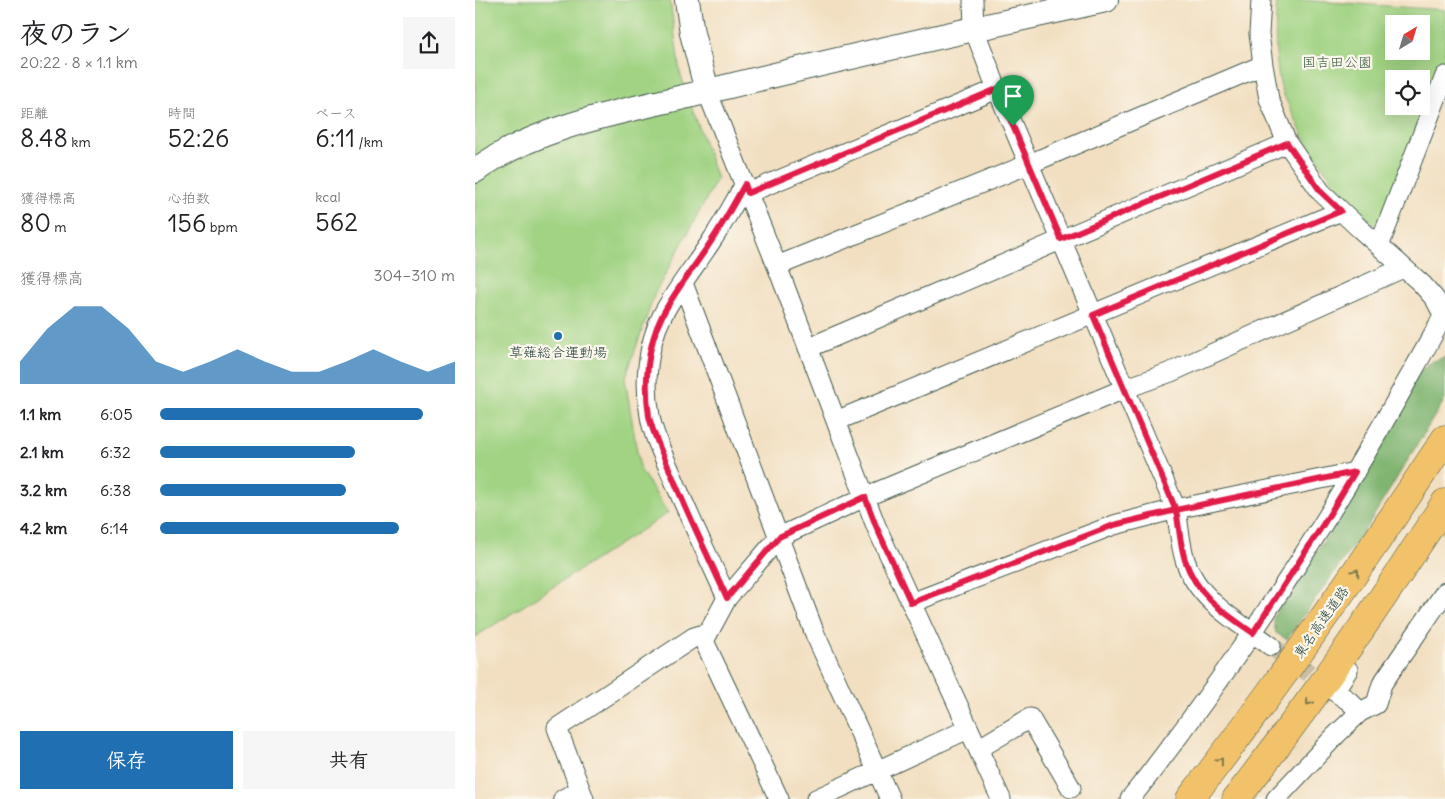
<!DOCTYPE html>
<html lang="ja">
<head>
<meta charset="utf-8">
<style>
  :root { --surface:#fff; --page:#f6f6f6; --text:#202124; --muted:#757577; --accent:#1f6fb2 }
  body { margin:0; font-family:Delius,"Klee One",sans-serif; background:var(--page); color:var(--text); height:100vh; display:flex; flex-direction:column; font-size:19px; white-space:nowrap }
  * { box-sizing:border-box; margin:0 }
  p { font-size:16px; color:var(--muted) }
  .icon { flex:none; width:28px; height:28px; fill:none; stroke:currentColor; stroke-width:2; stroke-linecap:round; stroke-linejoin:round }
  .map { position:relative; flex:1; overflow:hidden }
  .sheet { display:flex; flex-direction:column; background:var(--surface); width:475px }
  .sheet>* { flex:none }
  .needle { width:32px; rotate:38deg }
  .fabs { position:absolute; left:910px; top:15px; display:grid; gap:10px }
  .fabs a { display:grid; place-items:center; width:45px; height:45px; border-radius:0px; background:var(--surface); box-shadow:0 5px 20px #0002; font-size:25px }
  .pin { position:absolute; display:grid; place-items:center; width:42px; height:42px; color:#fff; margin:-51px -21px; border-radius:50% 50% 50% 0; rotate:-45deg; box-shadow:0 0 5px #0007 }
  .pin .icon { rotate:45deg }
  .round { display:grid; place-items:center; flex:none; width:52px; height:52px; border-radius:0px; background:var(--page) }
  .head { display:flex; align-items:center; justify-content:space-between; height:85px; padding:0 20px }
  h1 { font-size:28px; font-weight:600; line-height:38px }
  .figures { display:grid; grid-template-columns:repeat(3,1fr); gap:8px; height:85px; padding:5px 20px }
  .figures div { display:grid; align-content:center }
  .figures b { font-size:25px; font-weight:600 }
  .figures small { font-size:14px; font-weight:400 }
  .figures p { font-size:14px }
  .chart { height:140px; padding:10px 20px }
  .chart p { display:flex; justify-content:space-between }
  .chart svg { width:100%; height:90px; margin-top:5px; fill:var(--accent); opacity:.7 }
  .button { display:flex; gap:10px; margin-top:auto; padding:10px 20px }
  .button a { flex:1; height:58px; border-radius:0px; background:var(--accent); color:#fff; font-size:20px; font-weight:600; line-height:58px; text-align:center }
  .button a+a { background:var(--page); color:var(--text) }
  ul { padding:0 20px; list-style:none; font-size:16px }
  li { display:grid; grid-template-columns:80px 60px 1fr; align-items:center; height:38px }
  li i { height:12px; border-radius:6px; background:var(--accent) }
  main { display:flex; flex:1; min-height:0 }
  .map>svg:first-child { display:block }
  .green { fill:#a1d383; stroke:#60885c; fill-rule:evenodd }
  .forest { fill:#80b571; stroke:#507952 }
  .lines { fill:none; stroke-linecap:round; stroke-linejoin:round }
  .minor-tunnel { stroke:#c8bfa5; stroke-width:19; stroke-dasharray:19 9; stroke-linecap:butt }
  .minor-casing { stroke:#3f5549; stroke-width:21 }
  .tertiary-casing { stroke:#3f5549; stroke-width:26 }
  .motorway-casing { stroke:#3f5549; stroke-width:29 }
  .minor { stroke:#fff; stroke-width:19 }
  .tertiary { stroke:#fff; stroke-width:24 }
  .motorway { stroke:#f2c26a; stroke-width:28 }
  .oneway { stroke:#7e794c }
  .route-casing { stroke:#fff; stroke-width:10 }
  .route { stroke:#e11d48; stroke-width:6 }
  .poi-dot { fill:#1f6fb2; stroke:#fbf7ec; stroke-width:2 }
  .labels { text-anchor:middle; dominant-baseline:central; stroke-width:4.5; stroke-linejoin:round; paint-order:stroke }
  .park-label { font-size:14px; fill:#395b44; stroke:#fbf7ec }
  .poi-label { font-size:14px; fill:#1f3d34; stroke:#fbf7ec }
  .street-label { font-size:14px; fill:#1f3d34; stroke:#fbf7ec }
</style>
</head>
<body>
<main>
<section class="sheet">
<div class="head"><div><h1>夜のラン</h1><p>20:22 · 8 × 1.1 km</p></div><a class="round"><svg class="icon" aria-label="share" viewBox="0 0 24 24"><path d="M12 15V3M7 8l5-5 5 5M5 13v7h14v-7"/></svg></a></div>
<div class="figures">
<div><p>距離</p><b>8.48<small> km</small></b></div>
<div><p>時間</p><b>52:26</b></div>
<div><p>ペース</p><b>6:11<small> /km</small></b></div>
</div>
<div class="figures">
<div><p>獲得標高</p><b>80<small> m</small></b></div>
<div><p>心拍数</p><b>156<small> bpm</small></b></div>
<div><p>kcal</p><b>562</b></div>
</div>
<div class="chart"><p><span>獲得標高</span>304–310 m</p>
<svg viewBox="0 0 160 44" preserveAspectRatio="none"><path d="M0 44V33L10 17L20 6L30 6L40 17L50 33L60 38L70 33L80 27L90 33L100 38L110 38L120 33L130 27L140 33L150 38L160 33V44z"/></svg>
</div>
<ul>
<li><b>1.1 km</b>6:05<i style="width:89%"></i></li>
<li><b>2.1 km</b>6:32<i style="width:66%"></i></li>
<li><b>3.2 km</b>6:38<i style="width:63%"></i></li>
<li><b>4.2 km</b>6:14<i style="width:81%"></i></li>
</ul>
<div class="button"><a>保存</a><a>共有</a></div>
</section>
<div class="map">
<svg width="970" height="799" viewBox="0 0 970 799">
  <rect width="100%" height="100%" fill="#fbf7ec"/>
  <filter id="ink" filterUnits="userSpaceOnUse"><feTurbulence type="fractalNoise" baseFrequency=".02" numOctaves="2"/><feDisplacementMap in="SourceGraphic" scale="10" xChannelSelector="R" yChannelSelector="G"/><feConvolveMatrix kernelMatrix="1 2 1 2 8 2 1 2 1" color-interpolation-filters="sRGB"/></filter>
  <filter id="wash" filterUnits="userSpaceOnUse"><feTurbulence type="fractalNoise" baseFrequency=".0096" numOctaves="4" result="noise"/><feDisplacementMap in="SourceGraphic" scale="20" xChannelSelector="R" yChannelSelector="G"/><feGaussianBlur stdDeviation="1.12" result="paint"/><feColorMatrix in="noise" values="0 0 0 0 0 0 0 0 0 0 0 0 0 0 0 0 0 1.4 0 .05"/><feComposite in="paint" operator="in"/></filter>
  <g filter="url(#wash)">
    <rect width="100%" height="100%" fill="#f2dfc1"/>
    <path class="green" d="M0,0H195L205,73L242,179L180,293L150,379L165,469L193,513L0,637Z
      M802,0H824L970,10V57L902,227C865,194 835,154 815,108C812,102 808,95 806,87C799,58 800,29 802,0ZM919,24H946V51H919ZM919,79H946V106H919Z"/>
    <path class="forest" d="M970,357V399L893,525L812,639L801,633L798,619L801,612L880,495L889,473L945,371L956,362Z"/>
  </g>
  <g filter="url(#ink)">
    <g class="lines">
      <path class="minor-tunnel" d="M796,646L857,689"/>
      <defs>
        <path id="minor" d="M498,0L499,29L522,89L701,509C704,526 705,544 710,560C723,601 763,622 796,646
          M786,0L784,34L788,65L794,99L812,143L846,192L884,228L947,284L960,299L970,318
          M232,91L302,266L401,526L526,799
          M273,193L522,89
          M904,246L970,76
          M302,266L554,164L788,65
          M208,283L340,634L415,799
          M333,348L812,143
          M361,421L866,211
          M252,598C233,556 213,515 196,473C188,455 178,435 175,416C169,383 172,346 187,316C201,289 221,265 237,240C249,222 259,203 270,184
          M436,603L639,525L701,509L880,472
          M873,670L859,691L874,701L885,712
          M503,749L555,718L596,788
          M88,799L105,790
          M109,799L82,728L219,637L232,633
          M304,799L229,641L252,598L304,537L390,497L649,389L696,372L928,268
          M341,799L493,729
          M655,799C755,673 843,539 922,399C938,370 955,342 970,312
          M801,799L861,735L885,712L901,704L907,684L970,592"/>
        <path id="tertiary" d="M212,0L217,33L232,91
          M0,171C62,124 156,110 230,92C363,59 497,29 631,0"/>
        <path id="motorway" d="M715,799C805,683 889,562 970,439
          M761,799C835,704 905,605 970,503"/>
      </defs>
      <use href="#minor" class="minor-casing"/>
      <use href="#tertiary" class="tertiary-casing"/>
      <use href="#motorway" class="motorway-casing"/>
      <use href="#minor" class="minor"/>
      <use href="#tertiary" class="tertiary"/>
      <use href="#motorway" class="motorway"/>
    </g>
    <defs><path id="oneway-chevron" d="M-2-3.5L2.5 0L-2 3.5" fill="none" stroke-width="1.6" stroke-linecap="round" stroke-linejoin="round" transform="scale(1.25)"/></defs>
    <g class="oneway">
      <use href="#oneway-chevron" transform="translate(881 572) rotate(-56)"/>
      <use href="#oneway-chevron" transform="translate(834 702) rotate(126)"/>
      <use href="#oneway-chevron" transform="translate(745 761) rotate(-52)"/>
    </g>
  </g>
  <g class="lines" filter="url(#ink)">
    <defs>
      <path id="route" d="M538,126L522,89L273,193L270,184C259,203 249,222 237,240C221,265 201,289 187,316C172,346 169,383 174,416C178,435 188,455 196,473C213,515 233,556 252,598L304,537L390,497L401,526L436,603L639,525L701,510C704,526 705,544 710,560C722,596 749,613 778,633L851,520L880,472L701,510L618,315L866,211L846,192L812,143L586,239L538,126"/>
    </defs>
    <use href="#route" class="route-casing"/>
    <use href="#route" class="route"/>
  </g>
  <circle class="poi-dot" cx="83" cy="336" r="5"/>
  <g class="labels">
    <g class="park-label">
      <text x="862" y="62">国吉田公園</text>
    </g>
    <g class="poi-label">
      <text x="83" y="352">草薙総合運動場</text>
    </g>
    <g class="street-label">
      <text transform="translate(846 622) rotate(-55)">東名高速道路</text>
    </g>
  </g>
</svg>
<div class="fabs">
<a><svg class="needle" viewBox="-14 -14 28 28"><path d="M0-13l5 13h-10z" fill="#e53935"/><path d="M0 13l5-13h-10z" fill="#757577"/></svg></a>
<a><svg class="icon" aria-label="locate" viewBox="0 0 24 24"><circle cx="12" cy="12" r="6"/><path d="M12 2v4M12 18v4M2 12h4M18 12h4"/></svg></a>
</div>
<div class="pin" style="left:538px;top:126px;background:#1e9e55"><svg class="icon" aria-label="arrive" viewBox="0 0 24 24"><path d="M6 21V4h12l-3 4 3 4H6"/></svg></div>
</div>
</main>
</body>
</html>
